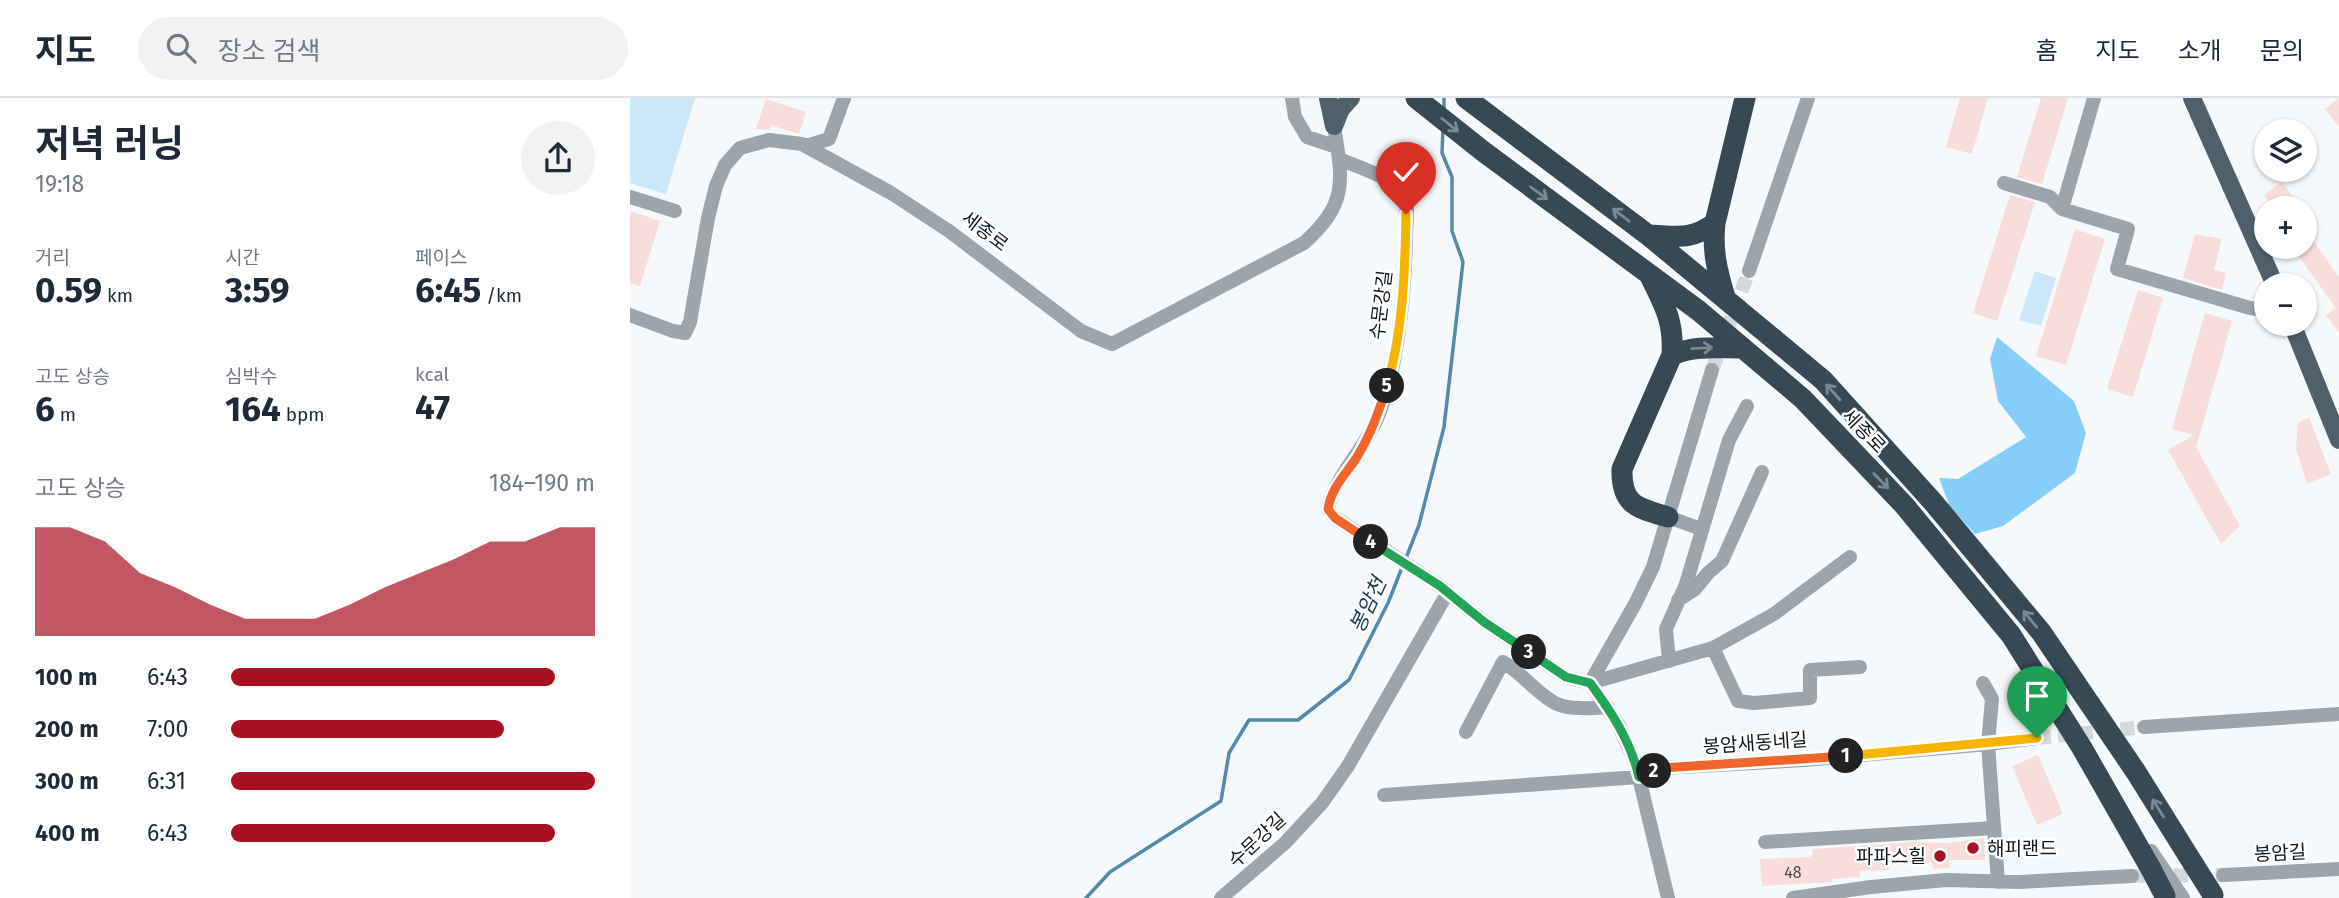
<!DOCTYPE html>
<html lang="ko">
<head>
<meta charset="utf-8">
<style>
  :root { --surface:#fff; --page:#f2f2f3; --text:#1f2937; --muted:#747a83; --line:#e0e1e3; --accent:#a71121 }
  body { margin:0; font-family:"Fira Sans","Noto Sans KR",sans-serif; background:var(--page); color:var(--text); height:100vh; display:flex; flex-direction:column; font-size:26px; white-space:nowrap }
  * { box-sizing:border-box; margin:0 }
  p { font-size:23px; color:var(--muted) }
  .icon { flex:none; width:38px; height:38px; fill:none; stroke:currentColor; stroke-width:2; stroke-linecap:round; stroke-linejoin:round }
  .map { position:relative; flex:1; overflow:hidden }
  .sheet { display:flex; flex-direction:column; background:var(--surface); width:630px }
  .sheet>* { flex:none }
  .fabs { position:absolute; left:1624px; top:21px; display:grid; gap:14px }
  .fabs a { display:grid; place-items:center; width:63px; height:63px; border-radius:50%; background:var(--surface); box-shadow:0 2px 5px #0004; font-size:35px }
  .pin { position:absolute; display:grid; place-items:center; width:60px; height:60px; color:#fff; margin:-72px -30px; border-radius:50% 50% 50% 0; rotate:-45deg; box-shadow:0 0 7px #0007 }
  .pin .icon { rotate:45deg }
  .km { position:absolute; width:35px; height:35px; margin:-18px; border-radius:50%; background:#222; color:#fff; font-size:19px; line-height:35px; text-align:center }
  .round { display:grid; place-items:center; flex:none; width:74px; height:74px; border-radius:37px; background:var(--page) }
  .summary { display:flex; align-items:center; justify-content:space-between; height:119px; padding:0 35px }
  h1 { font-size:38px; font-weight:700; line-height:52px }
  .metrics { display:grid; grid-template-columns:repeat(3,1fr); gap:10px; height:119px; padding:7px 35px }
  .metrics div { display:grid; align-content:center }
  .metrics b { font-size:35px; font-weight:700 }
  .metrics small { font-size:19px; font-weight:400 }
  .metrics p { font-size:19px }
  .chart { height:196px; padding:14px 35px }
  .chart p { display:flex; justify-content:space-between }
  .chart svg { width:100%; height:126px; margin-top:7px; fill:var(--accent); opacity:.7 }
  ul { padding:0 35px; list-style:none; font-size:23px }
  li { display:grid; grid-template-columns:112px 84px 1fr; align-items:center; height:52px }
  li i { height:18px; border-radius:9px; background:var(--accent) }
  header { display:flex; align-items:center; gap:42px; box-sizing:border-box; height:98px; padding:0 35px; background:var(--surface); border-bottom:2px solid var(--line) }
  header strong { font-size:33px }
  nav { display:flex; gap:38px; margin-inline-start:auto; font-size:24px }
  .search { width:490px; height:63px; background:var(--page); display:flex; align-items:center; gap:18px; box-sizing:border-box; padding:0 24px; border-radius:38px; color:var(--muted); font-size:26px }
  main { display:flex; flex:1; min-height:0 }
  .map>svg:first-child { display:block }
  .green { fill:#cbe8fa }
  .forest { fill:#85cef9 }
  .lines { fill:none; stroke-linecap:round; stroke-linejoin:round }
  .stream { stroke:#558baa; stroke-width:3.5 }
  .building { fill:#f8ddda }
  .minor-tunnel { stroke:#d3d8db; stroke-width:14; stroke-dasharray:14 7; stroke-linecap:butt }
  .minor { stroke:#9ba5ab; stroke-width:14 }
  .major { stroke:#50606a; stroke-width:18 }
  .highway { stroke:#364954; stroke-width:21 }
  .highway-bridge { stroke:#364954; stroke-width:21 }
  .oneway { stroke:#7c8990 }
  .split-1-casing { stroke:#fff; stroke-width:14 }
  .split-2-casing { stroke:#fff; stroke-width:14 }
  .split-3-casing { stroke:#fff; stroke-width:14 }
  .split-4-casing { stroke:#fff; stroke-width:14 }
  .split-5-casing { stroke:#fff; stroke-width:14 }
  .split-6-casing { stroke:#fff; stroke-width:14 }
  .split-1 { stroke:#f5b400; stroke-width:9 }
  .split-2 { stroke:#f0652b; stroke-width:9 }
  .split-3 { stroke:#22a559; stroke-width:9 }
  .split-4 { stroke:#22a559; stroke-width:9 }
  .split-5 { stroke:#f0652b; stroke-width:9 }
  .split-6 { stroke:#f5b400; stroke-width:9 }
  .poi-dot { fill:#a71121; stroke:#fff; stroke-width:2.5 }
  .labels { text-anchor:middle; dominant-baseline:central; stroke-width:5; stroke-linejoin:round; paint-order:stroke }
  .number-label { font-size:16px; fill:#4c4b4e }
  .street-label { font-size:19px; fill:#121a1f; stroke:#fff }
  .poi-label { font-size:19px; fill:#121a1f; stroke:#fff; text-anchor:start }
  .water-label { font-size:21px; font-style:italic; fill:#1c3c4e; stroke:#fff }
</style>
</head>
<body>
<header>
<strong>지도</strong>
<div class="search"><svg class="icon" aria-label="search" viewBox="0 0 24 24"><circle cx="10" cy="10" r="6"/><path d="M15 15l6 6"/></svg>장소 검색</div>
<nav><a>홈</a><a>지도</a><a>소개</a><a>문의</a></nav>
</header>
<main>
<section class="sheet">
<div class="summary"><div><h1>저녁 러닝</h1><p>19:18</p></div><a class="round"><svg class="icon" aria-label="share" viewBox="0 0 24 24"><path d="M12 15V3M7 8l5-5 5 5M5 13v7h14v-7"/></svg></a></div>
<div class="metrics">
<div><p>거리</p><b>0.59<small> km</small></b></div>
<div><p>시간</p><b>3:59</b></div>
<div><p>페이스</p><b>6:45<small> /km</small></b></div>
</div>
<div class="metrics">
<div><p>고도 상승</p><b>6<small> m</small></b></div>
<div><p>심박수</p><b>164<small> bpm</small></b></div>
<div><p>kcal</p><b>47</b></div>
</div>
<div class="chart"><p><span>고도 상승</span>184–190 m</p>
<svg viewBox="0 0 160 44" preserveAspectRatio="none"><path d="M0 44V6L10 6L20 11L30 22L40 27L50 33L60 38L70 38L80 38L90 33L100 27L110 22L120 17L130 11L140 11L150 6L160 6V44z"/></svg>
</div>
<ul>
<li><b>100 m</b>6:43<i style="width:89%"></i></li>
<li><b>200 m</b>7:00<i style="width:75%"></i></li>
<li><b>300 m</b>6:31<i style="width:100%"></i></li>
<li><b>400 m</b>6:43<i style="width:89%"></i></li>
</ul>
</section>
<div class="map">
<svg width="1709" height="800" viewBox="0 0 1709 800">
  <rect width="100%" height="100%" fill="#f5f9fc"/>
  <path class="green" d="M0,0H65L36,96L0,85Z
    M1405,173L1426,180L1411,228L1389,222Z"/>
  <path class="forest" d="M1367,239L1444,303L1456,335L1445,375L1373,428L1345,436L1320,409L1309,380L1328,381L1396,339L1368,303L1360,261Z"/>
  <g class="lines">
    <path class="stream" d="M814,12V0
      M776,460L789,427L814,329L833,164L822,133V79L812,55L813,30
      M456,800L480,774L591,703L599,655L619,622H668L719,582L758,505L773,467"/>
  </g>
  <path class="building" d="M1330,0H1358L1342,56L1316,49Z
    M1411,0H1438L1412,86L1387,79Z
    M1709,0V29L1695,11Z
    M136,1L176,14L169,36L141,27L139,32L126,31Z
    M1652,84L1671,110H1643L1634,97Z
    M1380,97L1405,104L1367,223L1343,215Z
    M0,113L30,123L10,188L0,185Z
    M1445,131L1475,141L1436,267L1406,258Z
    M1675,131L1709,179V235L1696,217L1706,210L1662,149H1675Z
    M1565,136L1592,141L1584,172L1596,175L1592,192L1553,180Z
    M1508,192L1533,200L1503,299L1477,291Z
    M1575,215L1602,223L1566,349L1610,428L1591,446L1538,352L1564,337L1542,331Z
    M1679,319L1701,376L1677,386L1666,351L1668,325Z
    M1408,657L1433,716L1407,727L1382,668Z
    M1354,740L1355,762H1319L1320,770L1303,771L1302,764L1259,767V772L1230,773V779L1202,781V784L1132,788L1130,761L1180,759L1183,756L1182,751L1288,744L1318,745Z"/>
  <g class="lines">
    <path class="minor-tunnel" d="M1082,272L1119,173
      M1407,640L1514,629
      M1502,778L1593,777"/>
    <path class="minor" d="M662,0L665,19L677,39L707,49
      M1464,0L1432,111L1498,131L1487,171L1620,210L1636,212
      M176,48L199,41L214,0
      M709,61C725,68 767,81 774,97C779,109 776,126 776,139C775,193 768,274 746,323C734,351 702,383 698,411L705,420L810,488L854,524L936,579L960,585L1005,506L1023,469L1082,272
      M1374,85L1420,99L1432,111
      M0,99L45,113
      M1119,173L1178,0
      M0,217L43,233L55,235L60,224L78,120L86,88L95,67L110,50L139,42L172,46L261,95L319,133L451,233L482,246L674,145C718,105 713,84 704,28
      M1038,419L1071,431
      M1048,502L1065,491L1078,475L1092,463L1132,374
      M1083,550L1108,603L1124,605L1180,600V572L1230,569
      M1039,563L1036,531L1056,486L1099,342L1117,308
      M1353,585L1362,601L1358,646L1407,640
      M1514,629L1709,616
      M836,634L873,564C892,575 908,597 927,606C941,612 963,610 978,609
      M754,697L1009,679L1033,670L1175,662L1358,646L1368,784
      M1135,744L1364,730
      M1521,753L1553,800
      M1593,777L1709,771
      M591,800L655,745L692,705L718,668L818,494
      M1038,800L1005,663L988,626L960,585L1083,550L1144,516L1220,459
      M1163,800L1241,789L1316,782L1389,784L1502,778"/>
    <path class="major" d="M698,0L704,28L711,11L721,0
      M1562,0L1645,187
      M1662,226L1709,342"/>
    <path class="highway" d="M786,0L854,54L1069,213L1173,301L1274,407L1381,537L1452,650L1521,771
      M836,0L1018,137L1193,282L1303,404L1411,534L1506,674L1564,767
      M1085,125L1115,0
      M1018,137C1047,138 1060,143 1085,125C1082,152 1087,173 1095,199
      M1020,178C1035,209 1044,223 1042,257C1065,247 1088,250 1113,250
      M1038,419C1008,410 991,408 992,371L1042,257"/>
    <path class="highway-bridge" d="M1564,767L1583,797
      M1521,771L1535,798"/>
  </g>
  <defs><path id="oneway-shaft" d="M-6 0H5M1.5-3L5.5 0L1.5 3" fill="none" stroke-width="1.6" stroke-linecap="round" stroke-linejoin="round" transform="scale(1.75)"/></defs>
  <g class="oneway">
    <use href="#oneway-shaft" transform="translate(820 27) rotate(39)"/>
    <use href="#oneway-shaft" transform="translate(909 95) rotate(36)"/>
    <use href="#oneway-shaft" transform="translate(991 117) rotate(-143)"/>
    <use href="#oneway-shaft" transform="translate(1072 250) rotate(-3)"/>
    <use href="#oneway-shaft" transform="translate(1203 294) rotate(-132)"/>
    <use href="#oneway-shaft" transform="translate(1251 383) rotate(46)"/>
    <use href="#oneway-shaft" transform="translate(1400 521) rotate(-129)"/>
    <use href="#oneway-shaft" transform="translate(1528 710) rotate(-122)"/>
  </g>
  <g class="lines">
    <defs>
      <path id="split-1" d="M1216,658L1407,640"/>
      <path id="split-2" d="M1024,673L1032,670L1216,658"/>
      <path id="split-3" d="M899,554L936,579L960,585C981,613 1001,644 1009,679L1024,673"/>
      <path id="split-4" d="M741,444L810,488L854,524L899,554"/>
      <path id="split-5" d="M741,444L705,420L698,411C701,390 716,376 727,359C741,336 749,313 757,288"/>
      <path id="split-6" d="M757,288C773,232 775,174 776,116"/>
    </defs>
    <use href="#split-1" class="split-1-casing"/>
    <use href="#split-2" class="split-2-casing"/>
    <use href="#split-3" class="split-3-casing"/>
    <use href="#split-4" class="split-4-casing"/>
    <use href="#split-5" class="split-5-casing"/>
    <use href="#split-6" class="split-6-casing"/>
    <use href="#split-1" class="split-1"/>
    <use href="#split-2" class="split-2"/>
    <use href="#split-3" class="split-3"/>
    <use href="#split-4" class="split-4"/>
    <use href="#split-5" class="split-5"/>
    <use href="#split-6" class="split-6"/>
  </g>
  <g class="poi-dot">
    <circle cx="1343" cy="750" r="7"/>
    <circle cx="1310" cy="758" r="7"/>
  </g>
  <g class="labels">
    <g class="number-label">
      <text x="1163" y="774">48</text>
    </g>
    <g class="street-label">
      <text transform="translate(355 133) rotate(37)">세종로</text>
      <text transform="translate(751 207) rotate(-83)">수문강길</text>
      <text transform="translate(1234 333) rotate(46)">세종로</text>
      <text transform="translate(1125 645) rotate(-4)">봉암새동네길</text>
      <text transform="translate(627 742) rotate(-43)">수문강길</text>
      <text transform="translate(1650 755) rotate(-3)">봉암길</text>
    </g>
    <g class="poi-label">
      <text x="1357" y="750">해피랜드</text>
      <text x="1296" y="758" text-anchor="end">파파스힐</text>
    </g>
    <g class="water-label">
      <text transform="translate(738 507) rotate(-65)">봉암천</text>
    </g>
  </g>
</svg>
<div class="fabs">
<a><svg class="icon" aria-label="layers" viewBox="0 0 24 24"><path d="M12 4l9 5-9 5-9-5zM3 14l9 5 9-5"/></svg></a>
<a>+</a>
<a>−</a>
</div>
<div class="pin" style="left:1407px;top:640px;background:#1e9e55"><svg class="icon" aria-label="arrive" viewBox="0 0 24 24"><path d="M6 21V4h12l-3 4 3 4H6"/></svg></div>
<div class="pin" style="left:776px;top:116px;background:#d93025"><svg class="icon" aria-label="check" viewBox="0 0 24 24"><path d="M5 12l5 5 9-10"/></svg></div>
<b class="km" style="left:1216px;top:658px">1</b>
<b class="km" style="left:1024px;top:673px">2</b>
<b class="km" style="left:899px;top:554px">3</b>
<b class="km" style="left:741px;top:444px">4</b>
<b class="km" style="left:757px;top:288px">5</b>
</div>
</main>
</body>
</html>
